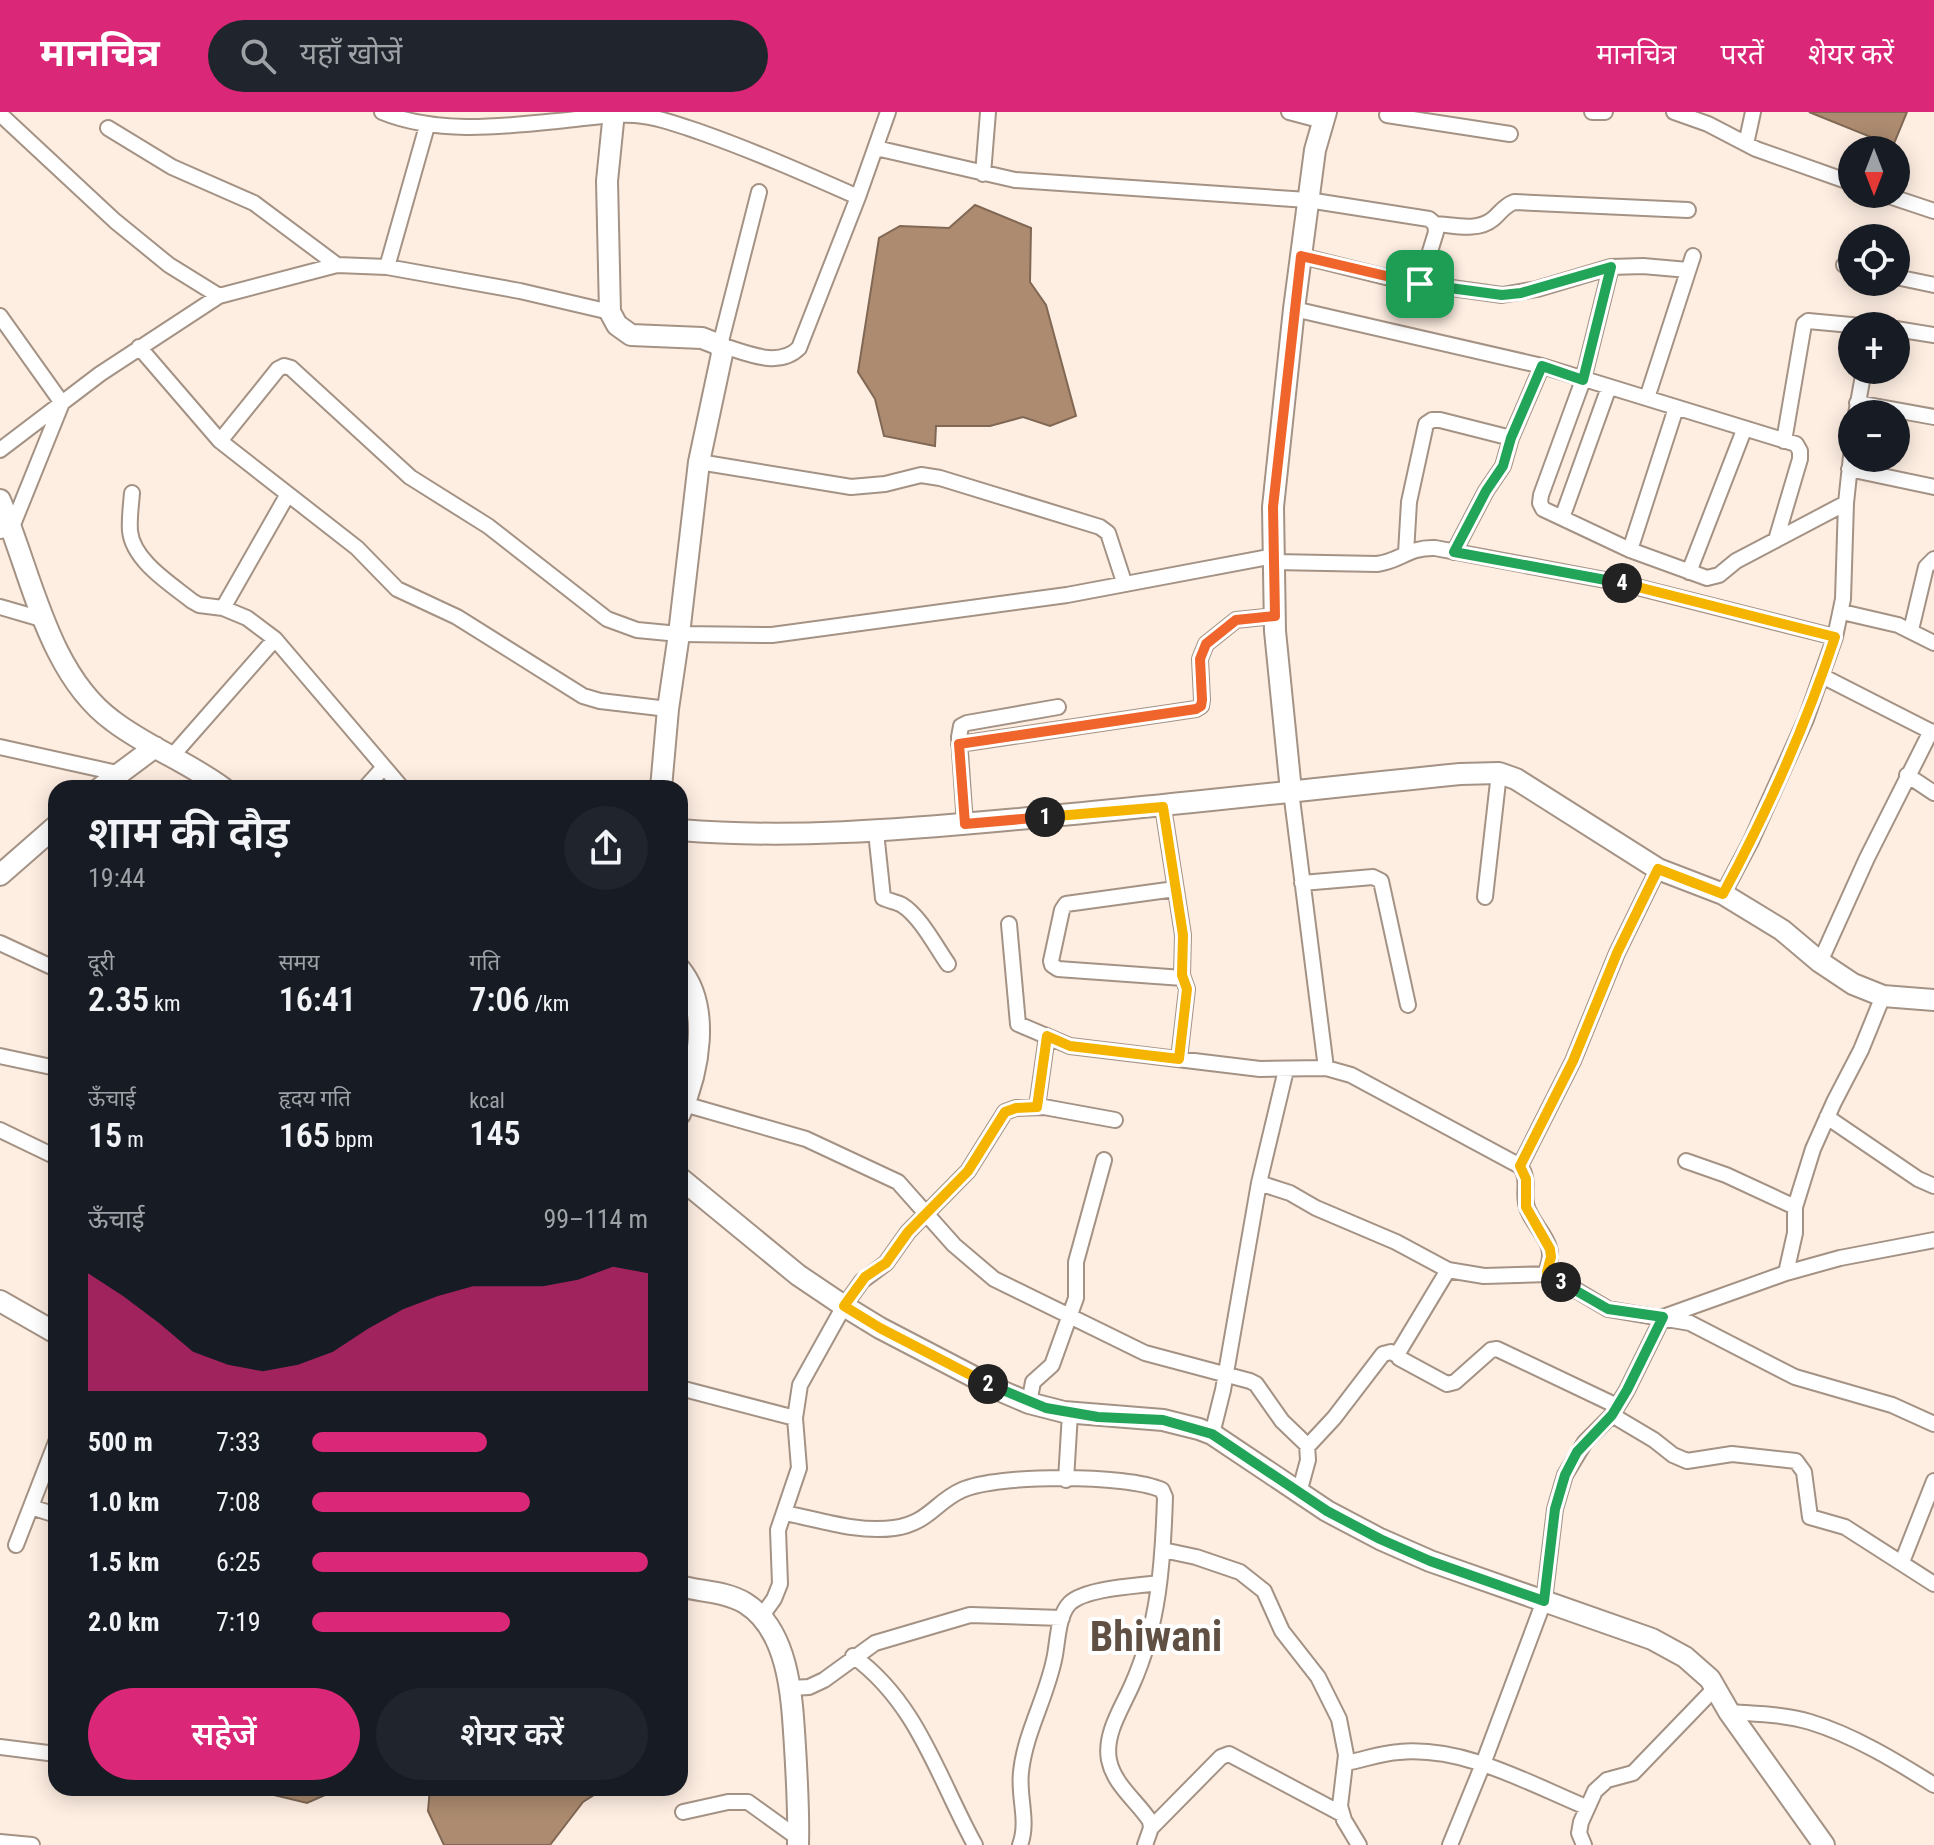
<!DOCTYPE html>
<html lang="hi">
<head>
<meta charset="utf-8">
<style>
  :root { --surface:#171b24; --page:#20242c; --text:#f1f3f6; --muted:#9ea1a6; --accent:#db2777 }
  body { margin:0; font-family:"Roboto Condensed","Noto Sans Devanagari",sans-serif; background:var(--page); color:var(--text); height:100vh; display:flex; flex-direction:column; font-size:30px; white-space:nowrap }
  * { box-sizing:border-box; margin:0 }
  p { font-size:26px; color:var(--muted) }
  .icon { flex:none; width:44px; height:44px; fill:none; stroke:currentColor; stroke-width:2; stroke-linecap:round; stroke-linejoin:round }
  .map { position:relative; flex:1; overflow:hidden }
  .drawer { position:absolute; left:48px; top:668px; width:640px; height:1016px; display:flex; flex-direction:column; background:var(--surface); border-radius:24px; box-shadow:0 4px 20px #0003 }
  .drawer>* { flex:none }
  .needle { width:52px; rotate:180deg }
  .fabs { position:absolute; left:1838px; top:24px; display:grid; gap:16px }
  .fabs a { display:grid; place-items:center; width:72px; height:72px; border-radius:50%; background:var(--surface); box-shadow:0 4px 20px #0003; font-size:40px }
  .pin { position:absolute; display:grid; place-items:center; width:68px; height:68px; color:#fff; margin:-34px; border-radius:16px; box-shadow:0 4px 12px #0006 }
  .km { position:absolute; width:40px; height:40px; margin:-20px; border-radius:50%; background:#222; color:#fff; font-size:22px; line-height:40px; text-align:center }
  .round { display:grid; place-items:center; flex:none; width:84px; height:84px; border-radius:42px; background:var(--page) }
  .headline { display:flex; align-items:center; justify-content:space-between; height:136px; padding:0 40px }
  h1 { font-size:44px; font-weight:600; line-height:60px }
  .metrics { display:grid; grid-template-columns:repeat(3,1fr); gap:12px; height:136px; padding:8px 40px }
  .metrics div { display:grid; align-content:center }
  .metrics b { font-size:34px; font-weight:600 }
  .metrics small { font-size:22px; font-weight:400 }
  .metrics p { font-size:22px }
  .chart { height:224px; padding:16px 40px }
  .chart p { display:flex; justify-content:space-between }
  .chart svg { width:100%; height:144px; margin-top:8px; fill:var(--accent); opacity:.7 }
  .button { display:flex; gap:16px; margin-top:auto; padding:16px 40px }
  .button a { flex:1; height:92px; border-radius:48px; background:var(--accent); color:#fff; font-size:32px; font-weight:600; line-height:92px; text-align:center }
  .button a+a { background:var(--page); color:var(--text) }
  ul { padding:0 40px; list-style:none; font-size:26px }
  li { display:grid; grid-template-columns:128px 96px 1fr; align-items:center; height:60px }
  li i { height:20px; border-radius:10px; background:var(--accent) }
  header { display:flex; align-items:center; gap:48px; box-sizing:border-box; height:112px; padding:0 40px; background:var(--accent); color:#fff }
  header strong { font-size:38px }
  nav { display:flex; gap:44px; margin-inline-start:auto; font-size:28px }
  .search { width:560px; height:72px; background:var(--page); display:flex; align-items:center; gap:20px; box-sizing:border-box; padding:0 28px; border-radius:44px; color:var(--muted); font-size:30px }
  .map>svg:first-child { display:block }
  .water { fill:#ac8b70; stroke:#816854; stroke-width:2 }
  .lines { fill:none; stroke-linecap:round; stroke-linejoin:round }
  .street-casing { stroke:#a49284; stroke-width:18 }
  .secondary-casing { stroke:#a49284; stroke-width:24 }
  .street { stroke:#fff; stroke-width:14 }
  .secondary { stroke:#fff; stroke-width:20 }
  .split-1-casing { stroke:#fff; stroke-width:16 }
  .split-2-casing { stroke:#fff; stroke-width:16 }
  .split-3-casing { stroke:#fff; stroke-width:16 }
  .split-4-casing { stroke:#fff; stroke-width:16 }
  .split-5-casing { stroke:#fff; stroke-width:16 }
  .split-1 { stroke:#f0652b; stroke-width:10 }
  .split-2 { stroke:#f5b400; stroke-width:10 }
  .split-3 { stroke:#22a559; stroke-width:10 }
  .split-4 { stroke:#f5b400; stroke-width:10 }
  .split-5 { stroke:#22a559; stroke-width:10 }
  .labels { text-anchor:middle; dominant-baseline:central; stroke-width:8; stroke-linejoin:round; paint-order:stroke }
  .town-label { font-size:42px; font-weight:bold; fill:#605043; stroke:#fff }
</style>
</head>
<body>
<header>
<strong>मानचित्र</strong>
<div class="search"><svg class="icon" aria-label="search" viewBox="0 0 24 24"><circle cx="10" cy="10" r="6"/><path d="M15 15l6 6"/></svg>यहाँ खोजें</div>
<nav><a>मानचित्र</a><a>परतें</a><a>शेयर करें</a></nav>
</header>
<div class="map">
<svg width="1934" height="1733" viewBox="0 0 1934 1733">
  <rect width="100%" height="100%" fill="#feeee2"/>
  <path class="water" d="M1809,0H1907L1893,34Z
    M975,93L1031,116L1030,170L1046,193L1076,304L1050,314L1023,305L990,314H936L935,334L884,324L875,287L858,260L879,126L900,114L949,116Z
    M245,1676H341L307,1691Z
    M430,1676H605L583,1690L550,1733H444L428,1699Z"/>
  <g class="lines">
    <defs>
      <path id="street" d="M382,0C436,22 499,15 557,9C583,7 609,1 635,3C658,5 679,13 700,20C754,39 806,62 858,85L799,236C778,257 745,240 720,233L759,80
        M1289,0L1323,9
        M1592,0H1605
        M1674,0L1708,12L1756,37L1852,71
        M0,2L115,109L169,153L219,184
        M1387,3L1510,22
        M108,16L172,55L254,91L337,153
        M1746,32L1753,0
        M876,36L1015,68L1308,88L1429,107L1435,112L1436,120L1420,172
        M983,62L988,0
        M1883,82L1934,99
        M858,85L888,0
        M1435,112C1454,113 1477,120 1493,107C1501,100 1504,94 1514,90L1688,98
        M1301,144L1402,169L1502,183L1537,177L1611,155L1643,154L1688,158
        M1844,153L1852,155
        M387,155L427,14
        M1611,155L1583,268L1541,383L1540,391L1543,397L1630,438L1707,466L1719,463L1736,449L1846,391
        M1896,165L1934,173
        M1294,197L1542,254
        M0,204L62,291L12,415L0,419
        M1896,217L1934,223
        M139,235L220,329L278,257L284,254L291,256L410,365L488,414L607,507L637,518L679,522L772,523L1067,483L1274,444
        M1647,286L1693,144
        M1857,291L1934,305
        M1856,302L1864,258
        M220,329L357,436L397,477L457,505L583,584L600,589L668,597
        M1784,329L1804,212L1808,209L1862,214
        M0,338L100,262L219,184L337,153L387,155L520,179L610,200
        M699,350L851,375L885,372L921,363L940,366L1100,415L1108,421L1124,470
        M1849,357L1934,375
        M132,381C131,393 129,407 130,419C133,449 171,472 192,489L199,493L223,496
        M288,382L223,496L247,506L275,527L402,676
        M1562,406L1609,275
        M1630,438L1676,296
        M1454,440L1486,379L1503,354L1511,326L1542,254L1796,332L1800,339V347L1776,428
        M1406,441L1409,390L1426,312L1432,308H1440L1511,326
        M1275,450L1377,452C1401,449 1408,435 1435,436L1621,471L1835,525
        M1689,460L1744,318
        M0,495L45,508
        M1842,500L1898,513L1934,531
        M1911,518L1926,455L1934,447
        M1822,564L1934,621
        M959,632L1196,597L1201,594L1202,588L1200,547L1206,532L1236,508L1275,504
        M0,635L117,661
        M173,643L275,527
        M1907,663L1934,681
        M365,676L384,655
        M1291,679L1326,956
        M1163,695L1183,823L1182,863L1187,877L1179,947
        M965,712L959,625L961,614L967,611L1058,595
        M876,720L883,786C889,789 897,790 902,793C920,804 936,835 948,852
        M1302,771L1373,765L1381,769L1408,893
        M1175,777L1066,792L1062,798L1051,849L1052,853L1058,857L1183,866
        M1723,782L1751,729L1806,607L1835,525L1843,487L1846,391L1852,335
        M1485,785L1499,661
        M1009,812L1018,912L1070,934L1260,957L1326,956L1351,963L1520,1054C1531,1068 1521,1083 1528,1098C1537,1120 1558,1132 1547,1157L1549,1162
        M0,831L56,857
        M1820,850L1867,746L1931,619
        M0,944L56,956
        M684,992L806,1027L898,1070L954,1133L994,1167L1145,1241L1250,1269L1256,1272L1282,1309L1307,1333L1308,1348L1299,1381
        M1037,995L1047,924
        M1827,1005L1918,1067L1934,1074
        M0,1018L56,1045
        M1686,1049L1726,1063L1795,1095
        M1520,1054L1573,949L1617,841L1658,757
        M1259,1071L1290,1081L1316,1096L1396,1130L1448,1158L1484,1164L1549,1162L1608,1197L1690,1211L1795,1265L1892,1293L1934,1312
        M1448,1158L1398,1241L1399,1246L1447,1272L1455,1270L1491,1238L1497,1237L1617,1294
        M1786,1161L1795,1121V1095L1813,1037L1834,990L1861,938L1883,884
        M680,1276L795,1306
        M1029,1291L1033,1270L1052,1253L1076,1186V1150L1104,1048
        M1612,1303L1654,1328L1673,1343L1687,1349L1732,1342L1796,1349L1804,1360L1810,1405L1845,1415L1934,1472
        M1212,1322L1223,1278L1259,1071L1286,958
        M1307,1335L1334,1306L1383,1242L1391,1240L1397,1243
        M1066,1368L1070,1301
        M31,1395L56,1403
        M785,1401C820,1408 858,1421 894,1416C929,1411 935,1390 962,1378C998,1362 1126,1362 1162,1378L1165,1385C1163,1450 1159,1513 1132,1573C1122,1596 1104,1622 1109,1648C1114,1673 1137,1689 1150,1709L1151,1716L1145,1733
        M16,1433L56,1330
        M1163,1438L1196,1445L1240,1460L1264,1479L1282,1519L1318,1565L1339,1607L1346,1643L1340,1694L1344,1708L1359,1733
        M1902,1450L1934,1369
        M761,1505L774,1487L780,1472L778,1418L799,1356L795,1306L800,1273L844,1194L862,1169L886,1151L908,1120L968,1059L1005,1000L1016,996L1044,995L1115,1008
        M853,1544C918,1591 938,1666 975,1733
        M792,1576L809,1575L824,1568L875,1531L970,1503L1062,1506
        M1729,1600C1756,1602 1784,1602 1810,1610C1853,1623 1896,1649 1934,1673
        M0,1635L56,1642
        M1345,1651C1363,1648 1381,1641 1399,1640C1464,1634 1528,1671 1586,1695
        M683,1700L728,1690H748L798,1726
        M1152,1715L1221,1645L1229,1642L1342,1702
        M0,1730L32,1733
        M1020,1733C1029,1709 1018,1685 1021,1660C1025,1620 1048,1583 1055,1543C1058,1527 1058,1503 1070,1491C1086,1476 1137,1474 1159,1471
        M1450,1733L1483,1652L1544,1489L1555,1397L1565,1363L1585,1330L1612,1303L1627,1278L1663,1205L1786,1161L1840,1146L1934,1128
        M1584,1733L1579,1721L1581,1710L1595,1679L1607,1668L1633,1661L1716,1575"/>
      <path id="secondary" d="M614,0L607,69L610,200L617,213L631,223L702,226L720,233L722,242L699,350L679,522L668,597L661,676
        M0,388C31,459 47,561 113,609C147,635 188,650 223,676
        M100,676L155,635
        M1291,679L1275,519L1273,395L1294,197L1315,38L1326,0
        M680,718C789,727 898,718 1007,708C1158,695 1309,677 1460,662L1499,661L1516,667L1658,757L1723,782L1782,818L1820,850L1853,872L1883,884L1934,888
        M0,763L56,714
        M680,857C711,895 699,960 680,1002
        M680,1066L798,1163L844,1194L880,1216L1001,1279L1029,1291L1064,1300L1163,1308L1199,1317L1212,1322L1327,1399L1380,1427L1430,1449L1652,1527L1685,1545L1710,1567L1729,1600L1824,1733
        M0,1189L56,1221
        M680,1474C701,1480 725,1479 745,1491C790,1519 792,1588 795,1635C797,1668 799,1700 798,1733"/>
    </defs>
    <use href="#street" class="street-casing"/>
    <use href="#secondary" class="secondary-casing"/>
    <use href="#street" class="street"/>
    <use href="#secondary" class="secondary"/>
  </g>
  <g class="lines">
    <defs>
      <path id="split-1" d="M1045,705L965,712L959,632L1196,597L1201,594L1202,588L1200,547L1206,532L1236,508L1275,504L1273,395L1301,144L1420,172"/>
      <path id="split-2" d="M988,1272L880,1216L844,1194L865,1165L886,1151L908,1120L968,1059L1005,1000L1016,996L1037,995L1047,924L1070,934L1179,947L1187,877L1182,863L1183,823L1163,695L1045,705"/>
      <path id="split-3" d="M988,1272L1046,1296L1098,1305L1163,1308L1212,1322L1327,1399L1380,1427L1430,1449L1544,1489L1555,1397L1565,1363L1577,1340L1612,1303L1627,1278L1663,1205L1608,1197L1561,1170"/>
      <path id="split-4" d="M1561,1170L1547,1160L1551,1145L1550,1137L1526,1095V1067L1520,1054L1573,949L1617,841L1658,757L1723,782C1767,700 1806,613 1835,525L1622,471"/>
      <path id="split-5" d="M1420,172L1502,183L1521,181L1611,155L1583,268L1542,254L1511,326L1503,354L1486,379L1454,440L1622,471"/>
    </defs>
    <use href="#split-1" class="split-1-casing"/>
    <use href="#split-2" class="split-2-casing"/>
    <use href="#split-3" class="split-3-casing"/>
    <use href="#split-4" class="split-4-casing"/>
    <use href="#split-5" class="split-5-casing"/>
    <use href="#split-1" class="split-1"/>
    <use href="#split-2" class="split-2"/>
    <use href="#split-3" class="split-3"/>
    <use href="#split-4" class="split-4"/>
    <use href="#split-5" class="split-5"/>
  </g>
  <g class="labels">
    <g class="town-label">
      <text x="1156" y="1524">Bhiwani</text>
    </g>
  </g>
</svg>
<div class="fabs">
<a><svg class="needle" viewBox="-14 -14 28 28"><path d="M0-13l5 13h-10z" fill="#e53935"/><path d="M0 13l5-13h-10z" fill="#9ea1a6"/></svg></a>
<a><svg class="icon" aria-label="locate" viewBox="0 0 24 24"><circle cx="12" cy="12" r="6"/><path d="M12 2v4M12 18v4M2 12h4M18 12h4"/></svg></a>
<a>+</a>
<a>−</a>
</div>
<div class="pin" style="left:1420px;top:172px;background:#1e9e55"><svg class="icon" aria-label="arrive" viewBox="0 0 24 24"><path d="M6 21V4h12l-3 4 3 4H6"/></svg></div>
<b class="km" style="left:1045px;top:705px">1</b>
<b class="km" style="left:988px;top:1272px">2</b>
<b class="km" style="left:1561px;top:1170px">3</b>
<b class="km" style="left:1622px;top:471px">4</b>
<section class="drawer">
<div class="headline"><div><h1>शाम की दौड़</h1><p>19:44</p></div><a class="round"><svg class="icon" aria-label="share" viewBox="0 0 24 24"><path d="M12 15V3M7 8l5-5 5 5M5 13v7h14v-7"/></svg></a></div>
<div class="metrics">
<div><p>दूरी</p><b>2.35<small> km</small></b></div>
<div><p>समय</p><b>16:41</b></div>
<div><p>गति</p><b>7:06<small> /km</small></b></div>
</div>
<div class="metrics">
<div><p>ऊँचाई</p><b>15<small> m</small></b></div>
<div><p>हृदय गति</p><b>165<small> bpm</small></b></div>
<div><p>kcal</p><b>145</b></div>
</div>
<div class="chart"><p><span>ऊँचाई</span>99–114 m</p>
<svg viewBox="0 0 160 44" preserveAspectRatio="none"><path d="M0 44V8L10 15L20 23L30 32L40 36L50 38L60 36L70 32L80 25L90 19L100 15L110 12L120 12L130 12L140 10L150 6L160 8V44z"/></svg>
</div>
<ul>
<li><b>500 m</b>7:33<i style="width:52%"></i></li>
<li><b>1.0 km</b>7:08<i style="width:65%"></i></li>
<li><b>1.5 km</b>6:25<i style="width:100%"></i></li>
<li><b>2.0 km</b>7:19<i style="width:59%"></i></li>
</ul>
<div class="button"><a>सहेजें</a><a>शेयर करें</a></div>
</section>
</div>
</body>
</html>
